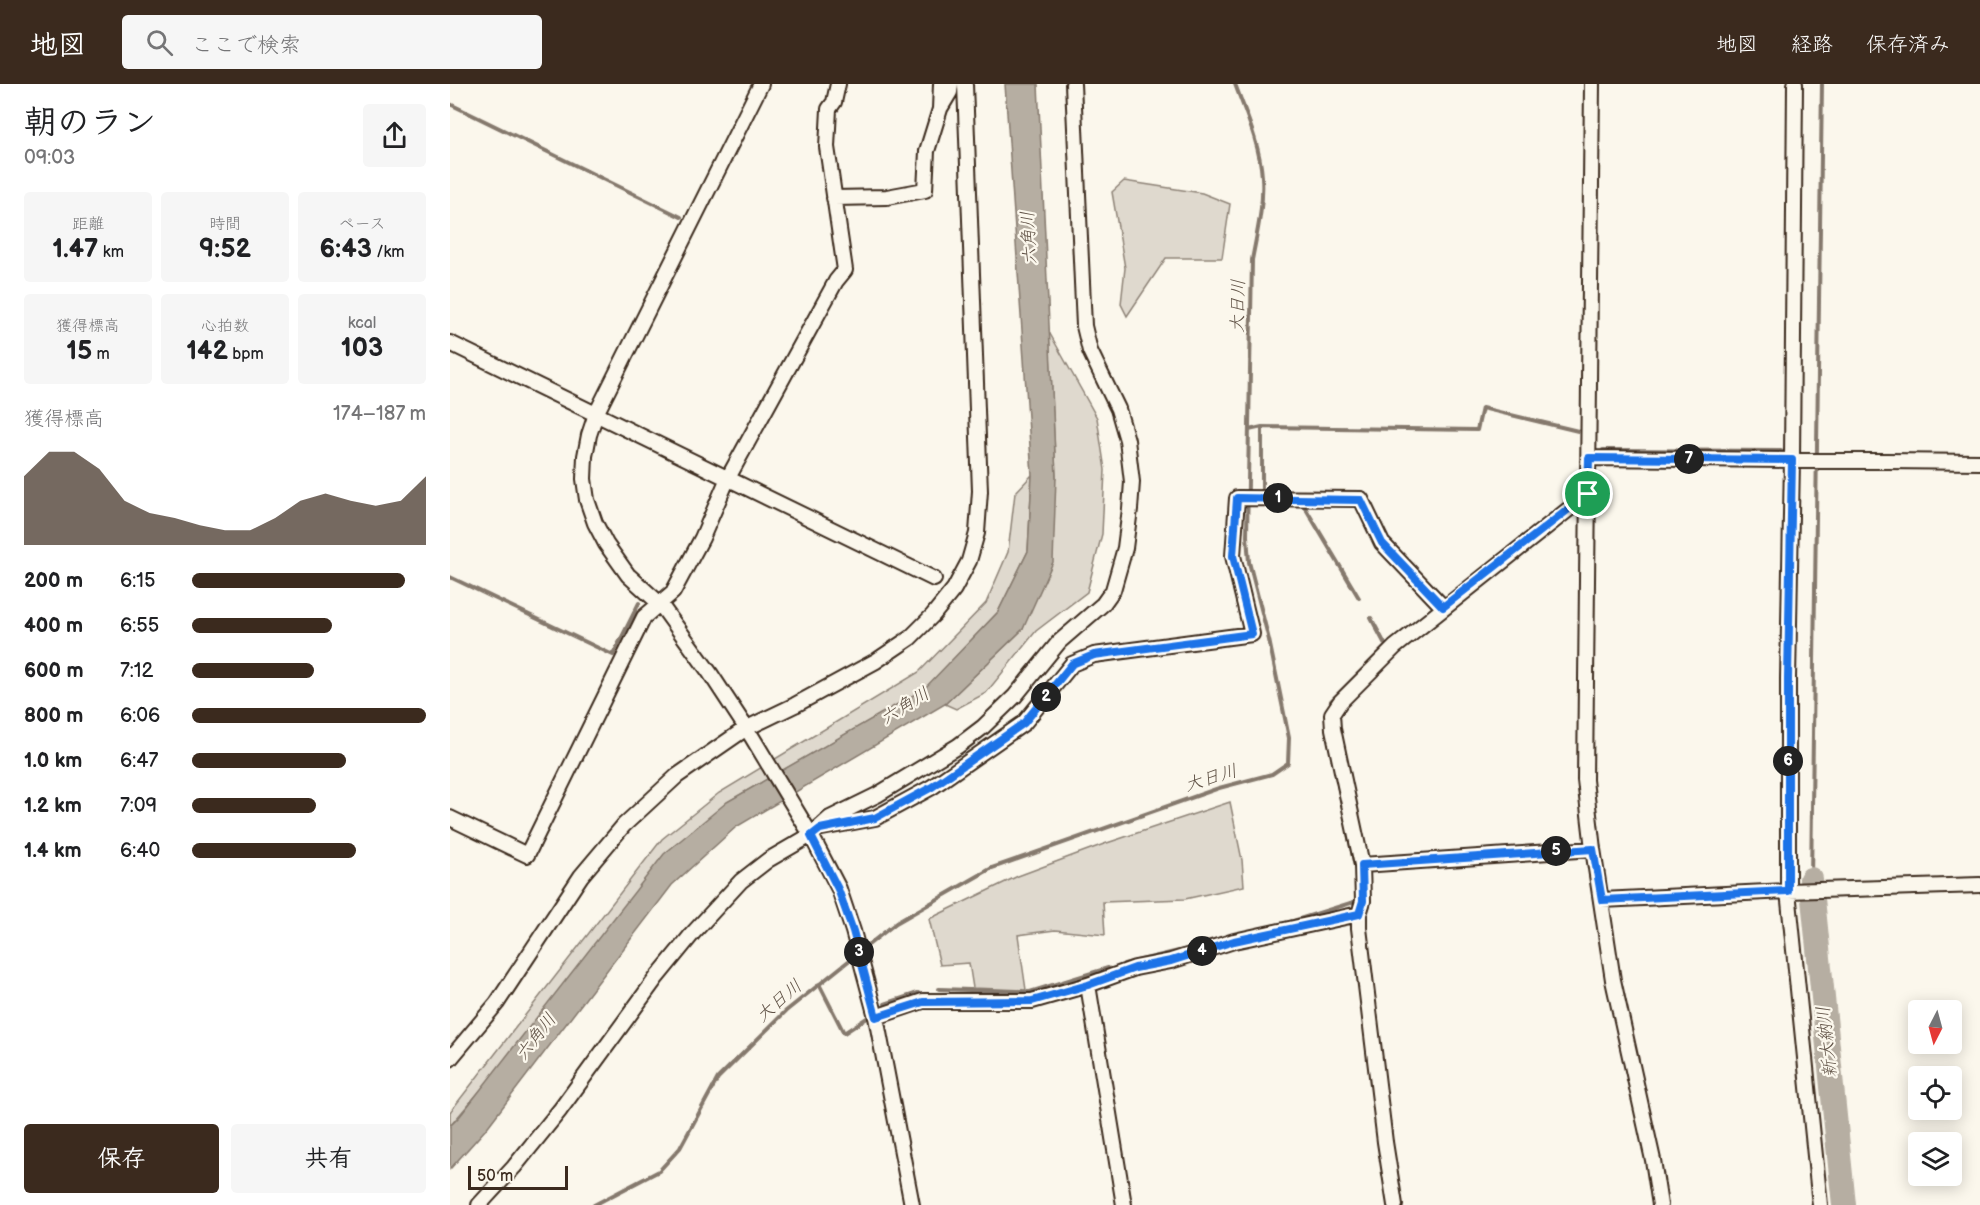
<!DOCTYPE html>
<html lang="ja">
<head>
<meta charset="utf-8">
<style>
  :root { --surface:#fff; --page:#f6f6f6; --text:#202124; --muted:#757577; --accent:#3b2a1e }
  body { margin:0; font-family:"Balsamiq Sans","Klee One",sans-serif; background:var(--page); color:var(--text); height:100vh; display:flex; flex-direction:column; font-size:22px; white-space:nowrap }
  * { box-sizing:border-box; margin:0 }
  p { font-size:20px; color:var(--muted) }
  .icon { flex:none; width:33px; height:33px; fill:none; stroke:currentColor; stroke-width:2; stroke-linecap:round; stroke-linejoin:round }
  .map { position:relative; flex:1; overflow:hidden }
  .sheet { display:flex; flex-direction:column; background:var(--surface); width:450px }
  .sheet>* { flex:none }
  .needle { width:39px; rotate:186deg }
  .buttons { position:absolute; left:1458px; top:916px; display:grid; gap:12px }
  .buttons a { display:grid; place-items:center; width:54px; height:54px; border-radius:6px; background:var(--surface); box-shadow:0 3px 15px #0003; font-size:30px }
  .scale { position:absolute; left:18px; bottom:15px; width:100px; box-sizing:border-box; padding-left:6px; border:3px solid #3b2a1e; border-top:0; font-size:16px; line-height:21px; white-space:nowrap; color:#3b2a1e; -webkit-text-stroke:4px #fbf7ec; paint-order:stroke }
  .pin { position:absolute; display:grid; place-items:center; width:51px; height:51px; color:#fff; margin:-26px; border:3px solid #fff; border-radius:50%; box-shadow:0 2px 6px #0007 }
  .km { position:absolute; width:30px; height:30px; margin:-15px; border-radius:50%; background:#222; color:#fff; font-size:16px; line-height:30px; text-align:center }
  .round { display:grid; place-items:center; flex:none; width:63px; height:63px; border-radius:6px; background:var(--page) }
  .headline { display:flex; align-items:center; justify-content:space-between; height:102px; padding:0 24px }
  h1 { font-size:33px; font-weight:600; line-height:45px }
  .figures { display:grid; grid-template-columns:repeat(3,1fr); gap:9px; height:102px; padding:6px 24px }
  .figures div { display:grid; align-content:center; border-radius:6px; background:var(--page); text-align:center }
  .figures b { font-size:26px; font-weight:600 }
  .figures small { font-size:16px; font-weight:400 }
  .figures p { font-size:16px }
  .chart { height:168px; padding:12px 24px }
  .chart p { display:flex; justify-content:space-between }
  .chart svg { width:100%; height:108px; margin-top:6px; fill:var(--accent); opacity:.7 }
  .cta { display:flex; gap:12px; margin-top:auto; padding:12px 24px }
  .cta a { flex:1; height:69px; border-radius:6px; background:var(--accent); color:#fff; font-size:24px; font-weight:600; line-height:69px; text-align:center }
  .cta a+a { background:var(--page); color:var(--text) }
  ul { padding:0 24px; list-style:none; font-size:20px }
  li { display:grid; grid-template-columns:96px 72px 1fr; align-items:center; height:45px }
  li i { height:15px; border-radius:8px; background:var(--accent) }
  header { display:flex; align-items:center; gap:36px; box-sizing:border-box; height:84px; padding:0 30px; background:var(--accent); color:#fff }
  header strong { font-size:28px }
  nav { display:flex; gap:33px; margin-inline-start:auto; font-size:21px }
  .search { width:420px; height:54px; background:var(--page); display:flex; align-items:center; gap:15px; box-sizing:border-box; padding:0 21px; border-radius:6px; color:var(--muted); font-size:22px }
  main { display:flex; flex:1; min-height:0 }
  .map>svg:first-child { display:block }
  .green { fill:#dfd9ce; stroke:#8d8276; stroke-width:1.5 }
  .water { fill:#b6aea2; stroke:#85796d; stroke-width:1.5 }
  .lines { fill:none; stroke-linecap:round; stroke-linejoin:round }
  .stream { stroke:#85796d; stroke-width:4 }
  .river { stroke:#b6aea2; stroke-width:24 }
  .minor-casing { stroke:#3b2a1e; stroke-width:18 }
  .minor { stroke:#fbf7ec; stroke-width:14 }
  .route-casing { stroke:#fff; stroke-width:12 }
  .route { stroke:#1a73e8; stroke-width:8 }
  .labels { text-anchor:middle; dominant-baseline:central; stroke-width:4.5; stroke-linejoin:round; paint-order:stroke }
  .water-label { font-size:18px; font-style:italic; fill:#605246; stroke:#fbf7ec }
</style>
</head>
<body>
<header>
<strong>地図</strong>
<div class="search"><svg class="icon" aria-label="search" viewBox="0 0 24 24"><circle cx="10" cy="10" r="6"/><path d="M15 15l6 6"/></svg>ここで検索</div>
<nav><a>地図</a><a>経路</a><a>保存済み</a></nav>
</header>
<main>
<section class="sheet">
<div class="headline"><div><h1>朝のラン</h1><p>09:03</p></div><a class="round"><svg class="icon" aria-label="share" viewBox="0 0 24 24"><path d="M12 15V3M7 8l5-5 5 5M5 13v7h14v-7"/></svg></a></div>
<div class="figures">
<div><p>距離</p><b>1.47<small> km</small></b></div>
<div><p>時間</p><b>9:52</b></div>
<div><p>ペース</p><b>6:43<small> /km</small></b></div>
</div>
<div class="figures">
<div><p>獲得標高</p><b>15<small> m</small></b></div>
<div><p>心拍数</p><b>142<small> bpm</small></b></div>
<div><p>kcal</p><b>103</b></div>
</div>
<div class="chart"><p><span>獲得標高</span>174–187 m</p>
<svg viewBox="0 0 160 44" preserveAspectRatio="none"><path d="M0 44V16L10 6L20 6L30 13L40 26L50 31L60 33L70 36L80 38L90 38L100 33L110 26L120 23L130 26L140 28L150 26L160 16V44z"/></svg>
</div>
<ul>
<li><b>200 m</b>6:15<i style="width:91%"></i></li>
<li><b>400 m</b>6:55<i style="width:60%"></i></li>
<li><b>600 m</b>7:12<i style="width:52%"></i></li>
<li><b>800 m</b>6:06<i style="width:100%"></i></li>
<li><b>1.0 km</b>6:47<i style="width:66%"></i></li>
<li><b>1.2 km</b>7:09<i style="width:53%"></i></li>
<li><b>1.4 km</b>6:40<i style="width:70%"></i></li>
</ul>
<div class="cta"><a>保存</a><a>共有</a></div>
</section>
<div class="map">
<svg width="1530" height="1121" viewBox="0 0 1530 1121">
  <rect width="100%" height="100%" fill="#fbf7ec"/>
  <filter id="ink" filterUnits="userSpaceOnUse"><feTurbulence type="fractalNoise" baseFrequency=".0167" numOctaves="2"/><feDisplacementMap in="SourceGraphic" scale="12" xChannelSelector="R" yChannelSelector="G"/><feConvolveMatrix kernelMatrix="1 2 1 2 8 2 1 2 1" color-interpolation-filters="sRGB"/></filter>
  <g filter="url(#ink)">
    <path class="green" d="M674,97L752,109L780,120L772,174H716L677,232L671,220L675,184L662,108Z
      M599,248L647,334L655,386L652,450L637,508L586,547L536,609L506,625L495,620L573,545L606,393Z
      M582,391L578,467L548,528L475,605L277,718L0,1042V1028L212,755L269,709L469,588L536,519L558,468L565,409Z
      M780,718L792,776L794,802L735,815L653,818L655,851L605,846L568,851L576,906L523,904L519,879L490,881L479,835L568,792L654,760Z"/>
    <path class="water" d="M555,0H588L606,393L603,478L573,545L495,620L286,743L222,801L36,1045L0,1085V1042L10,1032L214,770L277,718L474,605L548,528L578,467L582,391Z"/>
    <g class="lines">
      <path class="stream" d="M0,20L231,133
        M799,346L812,343L1027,346L1032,324L1128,347
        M1153,366L1331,367
        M812,406V343
        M850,420H853L909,514
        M0,493L163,571L189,519
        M881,617L936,562L921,534
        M885,687L893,724
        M898,749L906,786
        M1361,795L1372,0
        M805,846L840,838L907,817V815
        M749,860L783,851
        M412,866L446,839L542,784L769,704L822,690L838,679L839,654L819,556L799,478L797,452L802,176C807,149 814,120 812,93C810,61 796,30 785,0
        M674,880L733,866
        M369,900L394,949L417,934
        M489,905L580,908L658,884
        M435,920L468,909
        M144,1121L209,1087L230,1064L268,994L336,927L406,871"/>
      <path class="river" d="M1361,795L1394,1121"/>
      <defs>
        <path id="minor" d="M311,0L146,330L139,351L135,372L134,395L137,416L145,439L156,460L178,491L210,520L260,589L302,653L361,751L389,805L403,847L426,933L462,1121
          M1142,0L1135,696L1143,765L1163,896L1203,1076L1210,1121
          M1345,0L1342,376L1338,595V807L1370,1121
          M491,23L500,8L501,0
          M384,114L437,113L475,106L477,67L490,25L491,0
          M0,259L484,495
          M1139,374L1530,378
          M0,734L77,771L194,533L223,508L252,454L278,394L386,197L395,186L377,63L379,25L384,18L388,0
          M372,744L425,734L482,703L574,639L622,580L644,571L802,550L783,472L787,414L911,415L932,459L993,523
          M912,781L1143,765
          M1152,816L1338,807L1530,801
          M638,901L674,1121
          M426,933L473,917H582L638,901L685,884L721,877L784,857L909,830
          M0,975L47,919L131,792L174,741L227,692L295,645L345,621L426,577L460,554L483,531L504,505L519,477L527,449L530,407L515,0
          M29,1121L64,1083L110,1026L207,893L243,849L291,797L318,776L361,751L380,734L427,711L508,662L533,643L565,612L609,558L653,520L663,506L675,464L680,425L682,398L677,356L668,325L640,267L634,242L623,0
          M945,1121L935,1058L909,844V830L913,817L912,781L883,645L882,630L890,618L945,563L1138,410"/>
      </defs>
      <use href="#minor" class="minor-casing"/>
      <use href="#minor" class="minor"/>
    </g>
  </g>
  <g class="lines" filter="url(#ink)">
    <defs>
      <path id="route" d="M1139,374L1342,376L1338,595V807L1152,816L1143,765L912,781L913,817L909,830L784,857L721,877L685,884L638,901L582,917L473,918L426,933L403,847L388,805L361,752L370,745L425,734L482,703L574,639L622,580L644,571L802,550L783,472L787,414L911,416L932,459L993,523L1138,410Z"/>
    </defs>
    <use href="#route" class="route-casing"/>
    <use href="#route" class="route"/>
  </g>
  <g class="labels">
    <g class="water-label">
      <text transform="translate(579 154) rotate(-93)">六角川</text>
      <text transform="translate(788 222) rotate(-89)">大日川</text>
      <text transform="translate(455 622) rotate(-32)">六角川</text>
      <text transform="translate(761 694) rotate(-17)">大日川</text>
      <text transform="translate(329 917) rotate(-41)">大日川</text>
      <text transform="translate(86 953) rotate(-52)">六角川</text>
      <text transform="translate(1377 958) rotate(-96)">新大納川</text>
    </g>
  </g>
</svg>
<div class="buttons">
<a><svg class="needle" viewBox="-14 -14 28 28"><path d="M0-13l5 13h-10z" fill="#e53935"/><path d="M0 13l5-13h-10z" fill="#757577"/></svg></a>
<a><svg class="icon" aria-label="locate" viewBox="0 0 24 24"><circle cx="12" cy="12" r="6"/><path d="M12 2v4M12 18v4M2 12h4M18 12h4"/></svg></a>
<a><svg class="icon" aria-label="layers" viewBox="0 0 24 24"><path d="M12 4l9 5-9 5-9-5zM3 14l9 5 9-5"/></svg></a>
</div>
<div class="scale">50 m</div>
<div class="pin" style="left:1138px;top:410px;background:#1e9e55"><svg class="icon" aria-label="arrive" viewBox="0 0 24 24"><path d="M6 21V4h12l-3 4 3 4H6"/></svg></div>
<b class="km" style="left:828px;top:414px">1</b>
<b class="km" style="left:596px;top:613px">2</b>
<b class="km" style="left:409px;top:868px">3</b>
<b class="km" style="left:752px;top:867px">4</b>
<b class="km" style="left:1106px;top:767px">5</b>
<b class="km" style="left:1338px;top:677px">6</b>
<b class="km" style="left:1239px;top:375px">7</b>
</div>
</main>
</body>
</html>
